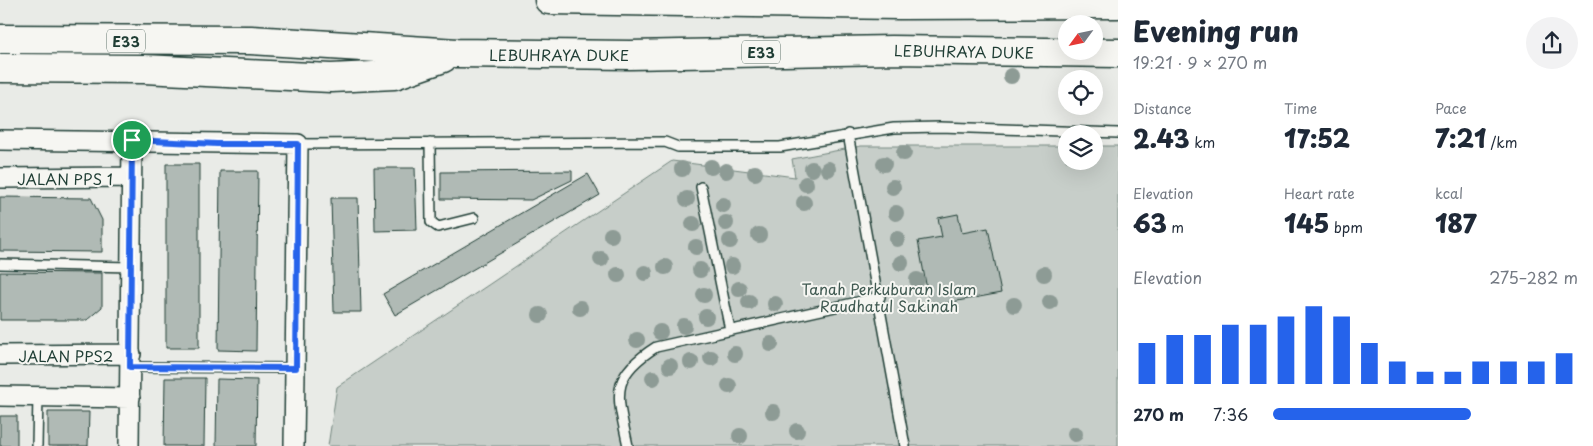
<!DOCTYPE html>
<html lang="en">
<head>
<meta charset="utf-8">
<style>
  :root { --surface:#fff; --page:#f2f2f3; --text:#1f2937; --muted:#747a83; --accent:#2563eb }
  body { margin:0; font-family:"Playpen Sans",sans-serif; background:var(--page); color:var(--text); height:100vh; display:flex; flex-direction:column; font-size:19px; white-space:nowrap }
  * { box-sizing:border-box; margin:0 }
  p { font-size:16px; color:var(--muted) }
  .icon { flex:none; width:28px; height:28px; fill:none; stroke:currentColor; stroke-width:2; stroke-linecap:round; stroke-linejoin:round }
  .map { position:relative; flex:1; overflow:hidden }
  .side { display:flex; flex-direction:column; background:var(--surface); width:475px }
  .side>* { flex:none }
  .needle { width:32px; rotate:237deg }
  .tools { position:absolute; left:1058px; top:15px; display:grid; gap:10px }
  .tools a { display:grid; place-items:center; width:45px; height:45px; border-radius:50%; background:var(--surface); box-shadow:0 5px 20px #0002; font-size:25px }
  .pin { position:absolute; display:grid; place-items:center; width:42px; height:42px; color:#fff; margin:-21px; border:2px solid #fff; border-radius:50%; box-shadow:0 1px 5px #0007 }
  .round { display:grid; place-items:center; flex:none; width:52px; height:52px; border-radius:26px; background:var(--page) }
  .head { display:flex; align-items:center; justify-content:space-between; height:85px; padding:0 15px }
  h1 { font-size:28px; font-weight:800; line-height:38px }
  .metrics { display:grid; grid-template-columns:repeat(3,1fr); gap:8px; height:85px; padding:5px 15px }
  .metrics div { display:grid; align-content:center }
  .metrics b { font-size:25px; font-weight:800 }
  .metrics small { font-size:14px; font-weight:400 }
  .metrics p { font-size:14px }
  .chart { height:140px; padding:10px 15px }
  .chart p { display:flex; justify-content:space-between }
  .chart svg { width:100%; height:90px; margin-top:5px; stroke:var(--accent); stroke-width:6 }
  ul { padding:0 15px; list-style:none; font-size:16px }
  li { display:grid; grid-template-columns:80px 60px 1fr; align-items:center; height:38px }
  li i { height:12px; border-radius:6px; background:var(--accent) }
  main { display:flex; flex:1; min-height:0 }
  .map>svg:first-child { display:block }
  .green { fill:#c7cec9; stroke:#73867e }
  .building { fill:#b0bab5; stroke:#1f3d34 }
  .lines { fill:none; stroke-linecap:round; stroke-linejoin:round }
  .lane-casing { stroke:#1f3d34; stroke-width:12 }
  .street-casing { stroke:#1f3d34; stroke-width:22 }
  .highway-casing { stroke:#1f3d34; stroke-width:31 }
  .lane { stroke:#f6f6f2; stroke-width:9 }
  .street { stroke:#f6f6f2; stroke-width:19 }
  .highway { stroke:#f6f6f2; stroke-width:28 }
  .tree { fill:#8d9b95 }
  .route-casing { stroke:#fff; stroke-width:10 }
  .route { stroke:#2563eb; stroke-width:6 }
  .labels { text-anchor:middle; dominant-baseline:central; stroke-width:4; stroke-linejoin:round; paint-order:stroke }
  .shield { fill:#f6f6f2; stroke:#60746d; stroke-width:1 }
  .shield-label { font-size:14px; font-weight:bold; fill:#1f3d34 }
  .street-label { font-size:15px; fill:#1f3d34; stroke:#f6f6f2 }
  .park-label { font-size:15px; fill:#415a52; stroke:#f6f6f2 }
</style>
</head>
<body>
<main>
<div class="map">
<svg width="1118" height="446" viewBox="0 0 1118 446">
  <rect width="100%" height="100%" fill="#e9ebe7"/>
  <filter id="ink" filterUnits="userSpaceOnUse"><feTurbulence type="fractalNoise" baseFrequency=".02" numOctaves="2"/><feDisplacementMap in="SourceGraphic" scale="10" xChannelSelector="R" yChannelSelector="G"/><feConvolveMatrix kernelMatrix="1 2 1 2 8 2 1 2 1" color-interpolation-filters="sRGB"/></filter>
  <g filter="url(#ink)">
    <path class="green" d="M861,146H1066V161H1094V146H1118V446H328L337,387L672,161L795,177L792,159Z"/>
    <path class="building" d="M166,164H199V348H166Z
      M374,168H415L417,230L375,231Z
      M220,171H258L256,351L218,350Z
      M572,171V180L531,200L441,199V172Z
      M588,174L600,195L395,315L383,294Z
      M0,197L91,198L102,220V252L0,251Z
      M331,198H358L361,312H334Z
      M958,214L962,233L988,228L1001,293L930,306L918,241L942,237L938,218Z
      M0,272L102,273V307L87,320H0Z
      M165,378H205L204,446H164Z
      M217,379L257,380L256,446H216Z
      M48,412H89L88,446H48Z
      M0,416H17V446H0Z"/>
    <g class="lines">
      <defs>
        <path id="lane" d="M848,134L905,446
          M430,143L431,222L438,227L474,218
          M298,144L665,142L678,147H780L894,128L940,127L1118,133
          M701,187L730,330
          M0,264L130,267
          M130,367L296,368
          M37,446L38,395
          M628,446C618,397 607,378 656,347L880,297"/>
        <path id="street" d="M0,140L298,144L294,446
          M0,178L131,177
          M0,355L131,354
          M0,396L130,398
          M129,446L132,140"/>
        <path id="highway" d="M549,0L899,5L1118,4
          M0,39L251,40L457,53L630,55L892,50L1118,53
          M0,68L144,69L331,78L394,75L443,58"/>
      </defs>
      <use href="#lane" class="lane-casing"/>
      <use href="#street" class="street-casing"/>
      <use href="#highway" class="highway-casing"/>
      <use href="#lane" class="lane"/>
      <use href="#street" class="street"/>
      <use href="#highway" class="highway"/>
    </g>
    <g class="tree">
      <circle cx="1011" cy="76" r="8"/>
      <circle cx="904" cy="153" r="8"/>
      <circle cx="884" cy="164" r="8"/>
      <circle cx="711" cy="167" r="8"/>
      <circle cx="682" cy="169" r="8"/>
      <circle cx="812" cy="169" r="8"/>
      <circle cx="828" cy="169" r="8"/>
      <circle cx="726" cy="171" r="8"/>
      <circle cx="755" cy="173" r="8"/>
      <circle cx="806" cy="184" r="8"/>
      <circle cx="893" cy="187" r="8"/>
      <circle cx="687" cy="199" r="8"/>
      <circle cx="804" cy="203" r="8"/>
      <circle cx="723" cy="205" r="8"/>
      <circle cx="896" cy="213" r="8"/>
      <circle cx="726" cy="223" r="8"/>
      <circle cx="693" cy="224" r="8"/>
      <circle cx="611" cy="235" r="8"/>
      <circle cx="759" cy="235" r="8"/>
      <circle cx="897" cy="239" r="8"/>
      <circle cx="730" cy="241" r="8"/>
      <circle cx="696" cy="247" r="8"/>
      <circle cx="601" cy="259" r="8"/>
      <circle cx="901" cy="263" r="8"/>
      <circle cx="732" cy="266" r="8"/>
      <circle cx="665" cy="267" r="8"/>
      <circle cx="700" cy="270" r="8"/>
      <circle cx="645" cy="273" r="8"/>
      <circle cx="1044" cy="274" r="8"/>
      <circle cx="618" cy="275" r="8"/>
      <circle cx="917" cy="280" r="8"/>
      <circle cx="739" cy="289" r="8"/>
      <circle cx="704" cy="295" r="8"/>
      <circle cx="749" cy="302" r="8"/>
      <circle cx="1050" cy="302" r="8"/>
      <circle cx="775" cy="304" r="8"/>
      <circle cx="1014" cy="305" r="8"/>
      <circle cx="580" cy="308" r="8"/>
      <circle cx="540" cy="315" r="8"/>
      <circle cx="706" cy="317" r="8"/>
      <circle cx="684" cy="326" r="8"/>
      <circle cx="660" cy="332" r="8"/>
      <circle cx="637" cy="340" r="8"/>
      <circle cx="771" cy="344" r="8"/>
      <circle cx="735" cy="354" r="8"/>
      <circle cx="711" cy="358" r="8"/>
      <circle cx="691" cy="362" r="8"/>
      <circle cx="670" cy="366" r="8"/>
      <circle cx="653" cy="378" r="8"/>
      <circle cx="729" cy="386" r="8"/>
      <circle cx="773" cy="412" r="8"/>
      <circle cx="797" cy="431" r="8"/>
      <circle cx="1075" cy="434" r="8"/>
      <circle cx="740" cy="436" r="8"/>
    </g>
  </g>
  <g class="lines" filter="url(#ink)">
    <defs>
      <path id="route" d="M132,140L217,144H298L296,368L130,367Z"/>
    </defs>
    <use href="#route" class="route-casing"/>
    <use href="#route" class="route"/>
  </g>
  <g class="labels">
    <g class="shield">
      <rect x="107" y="29.5" width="38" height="23" rx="4"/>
      <rect x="742" y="40.5" width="38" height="23" rx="4"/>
    </g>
    <g class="shield-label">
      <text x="126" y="41">E33</text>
      <text x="761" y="52">E33</text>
    </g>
    <g class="street-label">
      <text transform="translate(964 51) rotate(1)">LEBUHRAYA DUKE</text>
      <text x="559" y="54">LEBUHRAYA DUKE</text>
      <text x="65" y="178">JALAN PPS 1</text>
      <text x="66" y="355">JALAN PPS2</text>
    </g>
    <g class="park-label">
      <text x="889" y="288">Tanah Perkuburan Islam<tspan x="889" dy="17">Raudhatul Sakinah</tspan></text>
    </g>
  </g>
</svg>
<div class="tools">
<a><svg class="needle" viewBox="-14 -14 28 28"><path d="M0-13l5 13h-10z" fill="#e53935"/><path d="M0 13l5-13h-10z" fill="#747a83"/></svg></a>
<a><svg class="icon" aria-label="locate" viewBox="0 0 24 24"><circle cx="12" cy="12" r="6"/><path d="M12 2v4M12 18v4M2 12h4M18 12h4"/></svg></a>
<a><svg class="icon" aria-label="layers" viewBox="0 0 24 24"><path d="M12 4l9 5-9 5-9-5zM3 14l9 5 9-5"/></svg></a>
</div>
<div class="pin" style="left:132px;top:140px;background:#1e9e55"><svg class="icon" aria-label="arrive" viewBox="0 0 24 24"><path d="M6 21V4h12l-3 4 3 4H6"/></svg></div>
</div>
<section class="side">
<div class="head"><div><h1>Evening run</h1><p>19:21 · 9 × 270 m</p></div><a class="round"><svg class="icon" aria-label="share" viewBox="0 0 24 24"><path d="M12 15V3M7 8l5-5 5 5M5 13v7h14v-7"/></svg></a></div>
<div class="metrics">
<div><p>Distance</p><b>2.43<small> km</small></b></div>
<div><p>Time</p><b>17:52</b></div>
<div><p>Pace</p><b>7:21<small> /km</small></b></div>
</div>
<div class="metrics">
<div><p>Elevation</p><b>63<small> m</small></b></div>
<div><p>Heart rate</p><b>145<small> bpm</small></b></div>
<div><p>kcal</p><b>187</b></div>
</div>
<div class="chart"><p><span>Elevation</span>275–282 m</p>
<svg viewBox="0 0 160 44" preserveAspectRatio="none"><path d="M5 44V24M15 44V20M25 44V20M35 44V15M45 44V15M55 44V11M65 44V6M75 44V11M85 44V24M95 44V33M105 44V38M115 44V38M125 44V33M135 44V33M145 44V33M155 44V29"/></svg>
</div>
<ul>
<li><b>270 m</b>7:36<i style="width:65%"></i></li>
</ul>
</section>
</main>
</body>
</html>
